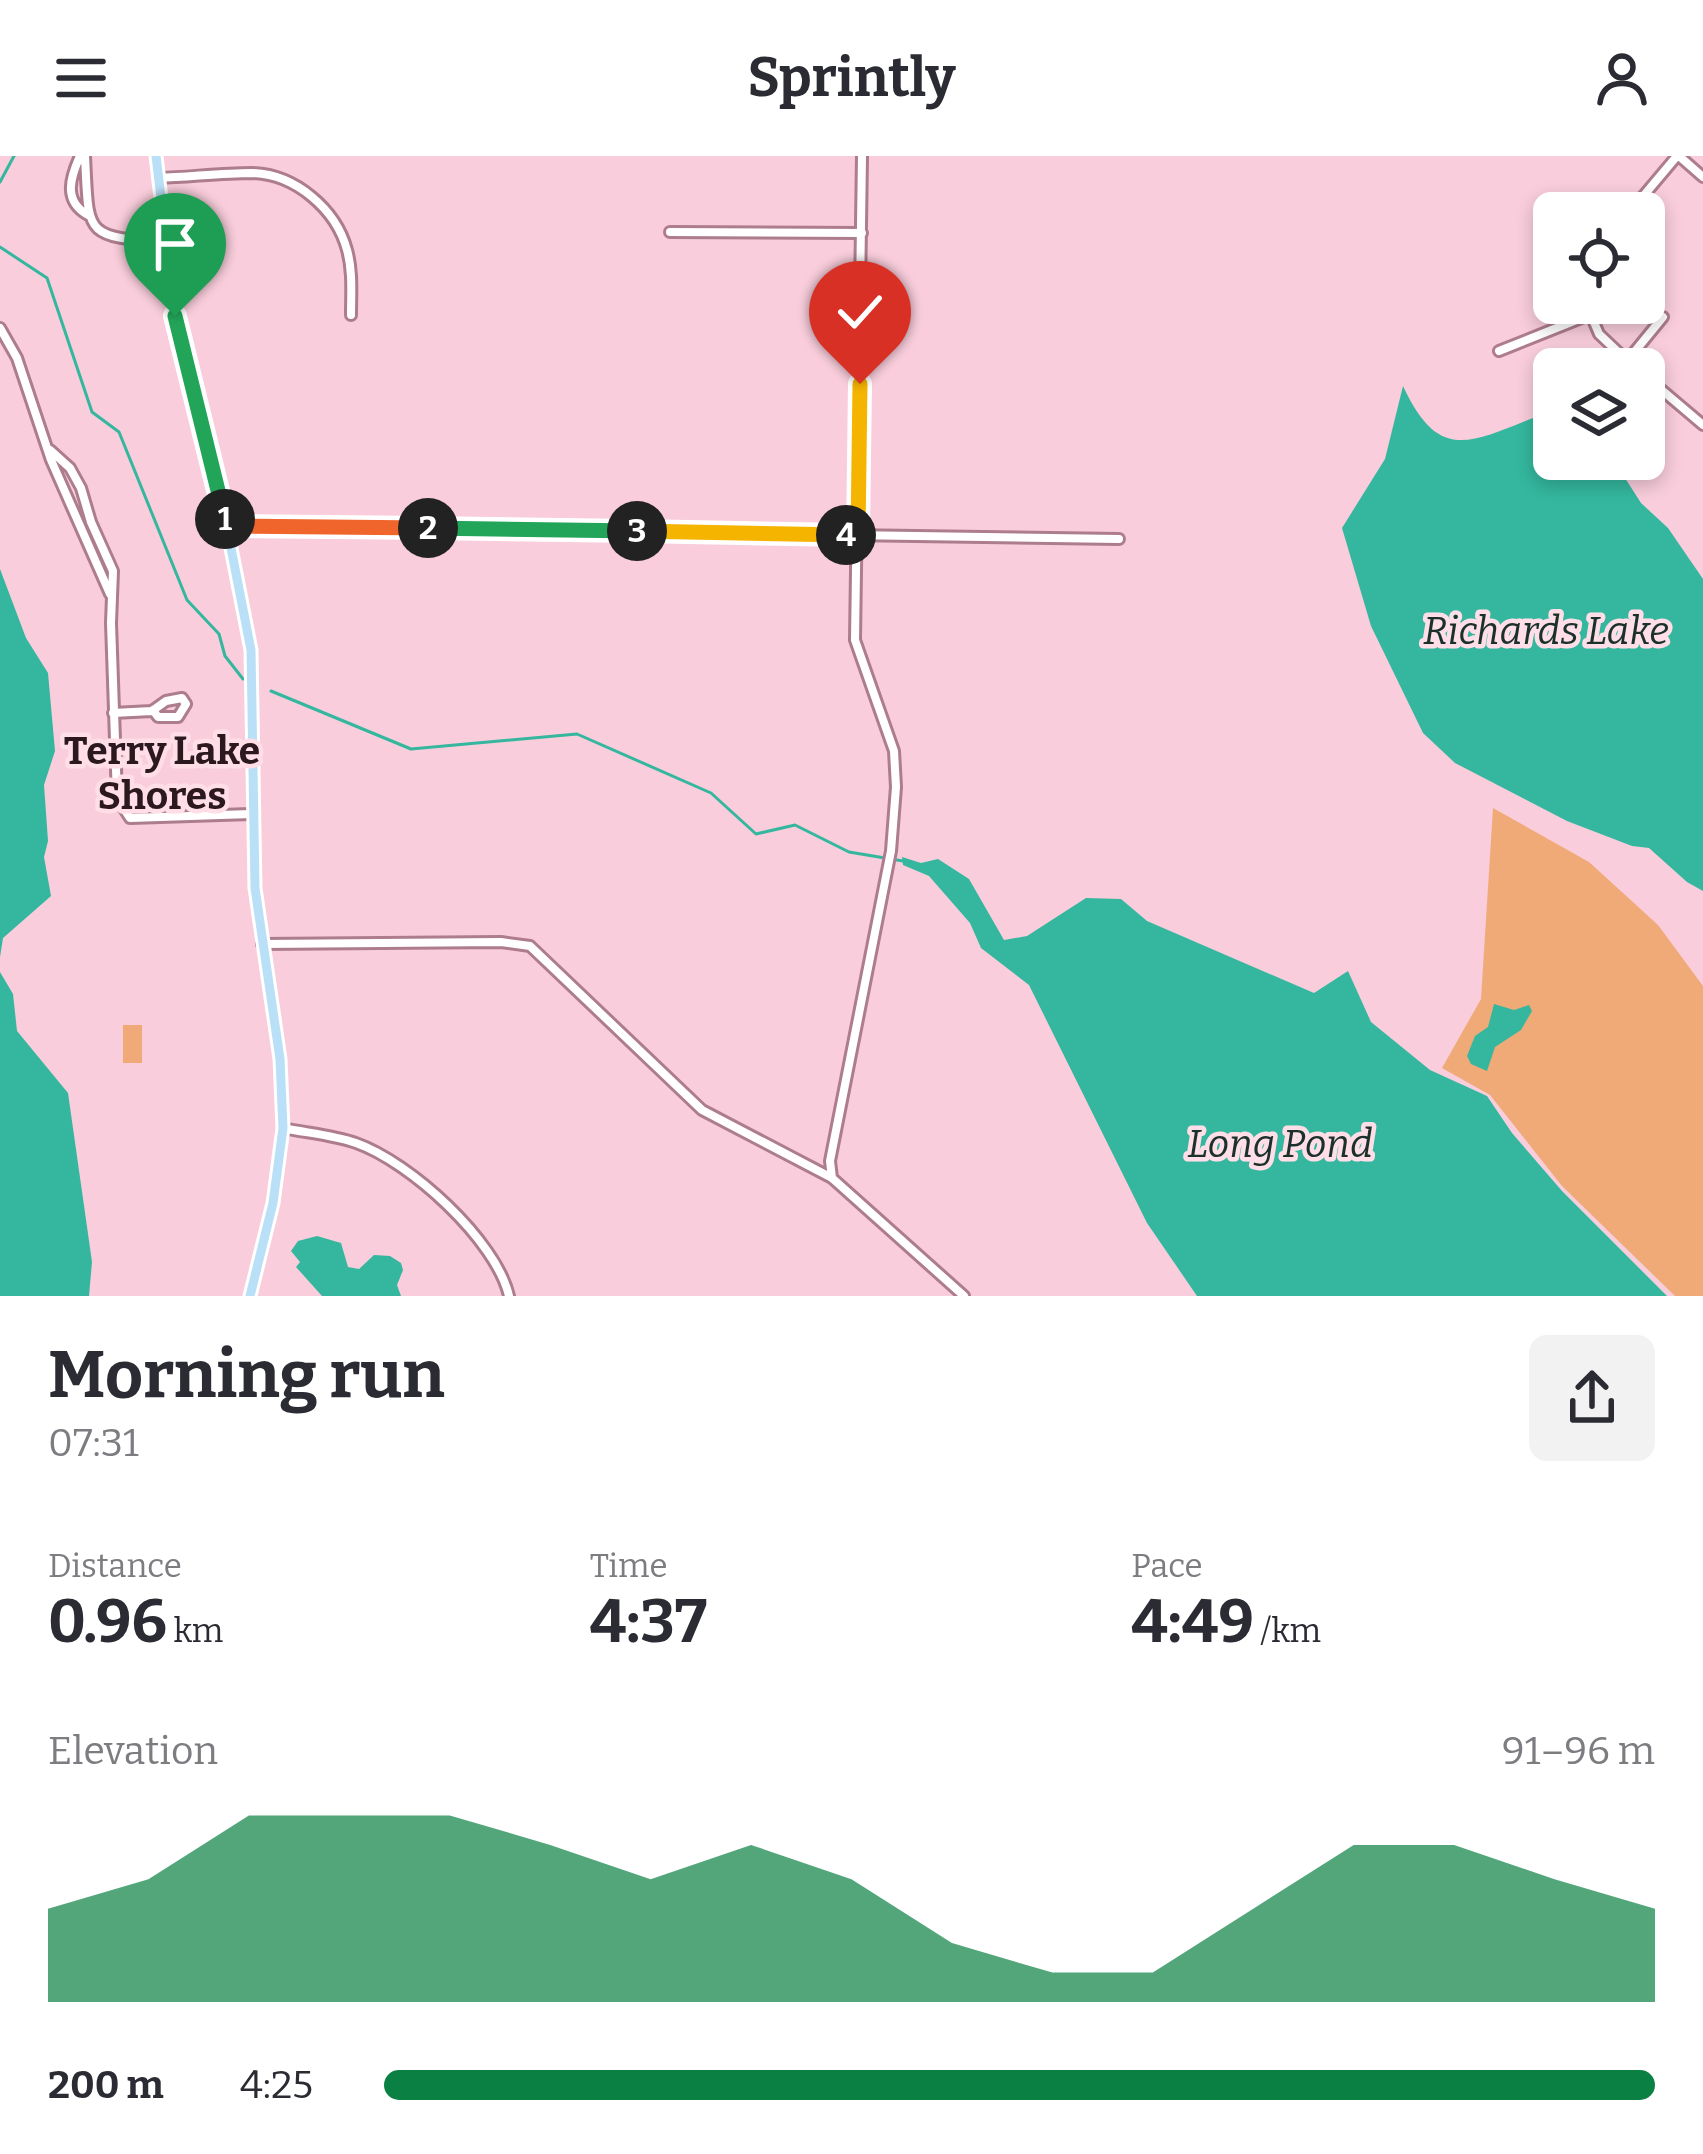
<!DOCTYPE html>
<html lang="en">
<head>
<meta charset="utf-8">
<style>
  :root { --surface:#fff; --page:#f2f2f3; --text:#2b2b33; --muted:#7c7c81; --accent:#0b8043 }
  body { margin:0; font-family:Bitter,serif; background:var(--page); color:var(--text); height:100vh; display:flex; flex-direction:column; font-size:45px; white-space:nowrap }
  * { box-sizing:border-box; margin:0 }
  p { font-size:39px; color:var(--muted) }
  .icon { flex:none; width:66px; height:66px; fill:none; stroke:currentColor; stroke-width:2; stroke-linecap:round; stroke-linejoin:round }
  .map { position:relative; height:1140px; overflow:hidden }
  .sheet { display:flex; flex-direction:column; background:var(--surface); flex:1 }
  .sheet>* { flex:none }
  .tools { position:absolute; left:1533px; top:36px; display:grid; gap:24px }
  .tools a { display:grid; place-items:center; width:132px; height:132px; border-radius:18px; background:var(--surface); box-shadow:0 6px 18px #0003; font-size:60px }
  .pin { position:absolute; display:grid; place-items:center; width:102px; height:102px; color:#fff; margin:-123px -51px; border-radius:50% 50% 50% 0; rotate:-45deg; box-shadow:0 0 12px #0007 }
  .pin .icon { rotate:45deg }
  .km { position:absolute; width:60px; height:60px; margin:-30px; border-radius:50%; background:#222; color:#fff; font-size:33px; line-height:60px; text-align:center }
  .round { display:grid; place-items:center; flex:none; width:126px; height:126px; border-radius:18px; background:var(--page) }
  .summary { display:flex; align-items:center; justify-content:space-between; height:204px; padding:0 48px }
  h1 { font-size:66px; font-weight:700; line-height:90px }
  .metrics { display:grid; grid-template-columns:repeat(3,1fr); gap:18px; height:204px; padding:12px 48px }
  .metrics div { display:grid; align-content:center }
  .metrics b { font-size:60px; font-weight:700 }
  .metrics small { font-size:33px; font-weight:400 }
  .metrics p { font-size:33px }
  .chart { height:336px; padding:24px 48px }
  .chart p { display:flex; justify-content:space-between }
  .chart svg { width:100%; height:216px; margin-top:12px; fill:var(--accent); opacity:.7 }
  ul { padding:0 48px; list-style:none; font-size:39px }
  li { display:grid; grid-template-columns:192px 144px 1fr; align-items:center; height:90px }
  li i { height:30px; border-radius:15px; background:var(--accent) }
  header { display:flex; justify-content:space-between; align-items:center; height:156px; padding:0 48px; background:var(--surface); font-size:54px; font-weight:700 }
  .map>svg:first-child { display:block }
  .green { fill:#efaa77 }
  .water { fill:#34b79e }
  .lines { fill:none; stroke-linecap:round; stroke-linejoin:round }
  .stream { stroke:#34b79e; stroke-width:3 }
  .minor-casing { stroke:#ad7c8d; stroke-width:14 }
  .major-casing { stroke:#fff; stroke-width:15 }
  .minor { stroke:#fff; stroke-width:8 }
  .major { stroke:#bae0f8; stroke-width:9 }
  .split-1-casing { stroke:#fff; stroke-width:24 }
  .split-2-casing { stroke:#fff; stroke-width:24 }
  .split-3-casing { stroke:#fff; stroke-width:24 }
  .split-4-casing { stroke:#fff; stroke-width:24 }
  .split-5-casing { stroke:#fff; stroke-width:24 }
  .split-1 { stroke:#22a559; stroke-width:15 }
  .split-2 { stroke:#f0652b; stroke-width:15 }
  .split-3 { stroke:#22a559; stroke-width:15 }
  .split-4 { stroke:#f5b400; stroke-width:15 }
  .split-5 { stroke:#f5b400; stroke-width:15 }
  .labels { text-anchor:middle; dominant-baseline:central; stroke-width:9; stroke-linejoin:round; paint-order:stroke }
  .water-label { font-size:39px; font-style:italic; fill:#1a302b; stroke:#ffdee8 }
  .neighbourhood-label { font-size:39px; font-weight:bold; fill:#2c1920; stroke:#ffdee8 }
</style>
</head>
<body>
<header><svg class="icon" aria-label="menu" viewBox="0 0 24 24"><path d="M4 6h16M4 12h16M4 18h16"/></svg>Sprintly<svg class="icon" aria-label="person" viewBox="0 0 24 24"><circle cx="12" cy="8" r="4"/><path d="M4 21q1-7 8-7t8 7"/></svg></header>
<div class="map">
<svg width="1703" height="1140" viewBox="0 0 1703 1140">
  <rect width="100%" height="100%" fill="#f9cddb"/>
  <path class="green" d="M1493,652L1589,706L1658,769L1703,830V1140H1675L1562,1030L1490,939L1442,912L1481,843Z
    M123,869H142V907H123Z"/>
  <path class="water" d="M1403,230C1438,305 1468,288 1533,262L1554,275V303H1600L1625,322L1641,347L1668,372L1703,423V735L1687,726L1649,692L1632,690L1567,665L1455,607L1423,577L1371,470L1342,372L1385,303Z
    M0,413L26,482L48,517L55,595L44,629L48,685L44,701L51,740L3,782L0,801Z
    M902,701L921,707L938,703L969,723L1004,784L1027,780L1086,742L1121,743L1147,765L1314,837L1348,815L1371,866L1430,914L1487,940L1512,977L1562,1035L1667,1140H1197L1147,1067L1029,829L981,792L970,767L929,720L903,709Z
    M0,816L13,838L17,875L68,937L92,1106L89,1140H0Z
    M1494,848L1514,854L1529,849L1532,855L1521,874L1495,891L1487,915L1471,908L1467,900L1475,880L1488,871Z
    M317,1080L341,1087L348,1111L359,1113L374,1099L390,1100L401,1107L403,1114L397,1129L401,1140H322L296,1111L300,1106L291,1095L298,1085Z"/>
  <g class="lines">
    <path class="stream" d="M0,26L14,0
      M0,91L47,122L92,256L119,276L187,444L219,478L225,500L243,523
      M271,535L411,593L577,578L711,637L756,678L795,669L849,696L903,705"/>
    <defs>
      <path id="minor" d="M80,0C70,22 63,45 88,59
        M85,0C89,78 83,81 164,86
        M1679,0L1703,21
        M159,22C190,21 221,17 252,17C295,18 336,53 347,94C353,115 351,138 351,159
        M1629,57L1677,0
        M670,76L862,77
        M1586,147L1599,178L1636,213
        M0,172L17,202L51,304L110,438
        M1499,195L1589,159
        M1627,205L1663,161
        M1644,219L1703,269
        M50,294L70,312L81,332L91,366L113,415L111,467L117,642L130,662L251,658
        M226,370L1119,383
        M113,557L152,555L153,554L158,561H178L186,548L182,542L166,545L152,555
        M262,788L501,786L530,790L702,954L832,1022L964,1140
        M283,972C307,977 333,979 356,987C410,1006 496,1084 509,1140
        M832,1022L830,1005L891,695L896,631L894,595L855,484L862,0"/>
      <path id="major" d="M156,0L175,160L219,331L251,494L255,732L280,903L283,972L273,1047L250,1140"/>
    </defs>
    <use href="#minor" class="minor-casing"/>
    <use href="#major" class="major-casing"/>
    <use href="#minor" class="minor"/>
    <use href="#major" class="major"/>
  </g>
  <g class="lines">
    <defs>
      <path id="split-1" d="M175,160L225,363"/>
      <path id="split-2" d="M225,363L226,370L428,372"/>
      <path id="split-3" d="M428,372L637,375"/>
      <path id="split-4" d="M637,375L846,379"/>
      <path id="split-5" d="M846,379H858L860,228"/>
    </defs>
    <use href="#split-1" class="split-1-casing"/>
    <use href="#split-2" class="split-2-casing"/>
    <use href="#split-3" class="split-3-casing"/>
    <use href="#split-4" class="split-4-casing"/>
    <use href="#split-5" class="split-5-casing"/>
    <use href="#split-1" class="split-1"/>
    <use href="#split-2" class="split-2"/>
    <use href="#split-3" class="split-3"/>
    <use href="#split-4" class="split-4"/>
    <use href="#split-5" class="split-5"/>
  </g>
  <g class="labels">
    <g class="water-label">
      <text x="1546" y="475">Richards Lake</text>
      <text x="1280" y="988">Long Pond</text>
    </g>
    <g class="neighbourhood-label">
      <text x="162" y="595">Terry Lake<tspan x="162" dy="45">Shores</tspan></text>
    </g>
  </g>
</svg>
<div class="tools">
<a><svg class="icon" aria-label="locate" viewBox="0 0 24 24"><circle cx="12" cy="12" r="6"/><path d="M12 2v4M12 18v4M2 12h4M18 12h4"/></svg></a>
<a><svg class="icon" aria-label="layers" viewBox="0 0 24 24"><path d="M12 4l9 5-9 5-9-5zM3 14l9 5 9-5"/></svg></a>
</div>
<div class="pin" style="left:175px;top:160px;background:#1e9e55"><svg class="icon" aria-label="arrive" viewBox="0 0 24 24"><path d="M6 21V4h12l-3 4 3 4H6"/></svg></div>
<div class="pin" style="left:860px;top:228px;background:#d93025"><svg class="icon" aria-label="check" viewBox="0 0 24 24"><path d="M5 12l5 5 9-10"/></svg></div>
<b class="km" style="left:225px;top:363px">1</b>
<b class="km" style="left:428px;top:372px">2</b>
<b class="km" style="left:637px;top:375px">3</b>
<b class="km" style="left:846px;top:379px">4</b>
</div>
<section class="sheet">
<div class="summary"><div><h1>Morning run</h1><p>07:31</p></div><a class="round"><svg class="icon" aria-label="share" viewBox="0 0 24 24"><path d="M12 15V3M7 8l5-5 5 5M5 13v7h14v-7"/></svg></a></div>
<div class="metrics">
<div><p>Distance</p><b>0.96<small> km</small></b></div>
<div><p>Time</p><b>4:37</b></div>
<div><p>Pace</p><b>4:49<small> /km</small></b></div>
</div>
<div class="chart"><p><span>Elevation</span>91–96 m</p>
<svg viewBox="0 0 160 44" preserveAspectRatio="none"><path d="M0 44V25L10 19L20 6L30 6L40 6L50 12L60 19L70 12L80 19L90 32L100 38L110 38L120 25L130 12L140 12L150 19L160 25V44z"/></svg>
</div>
<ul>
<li><b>200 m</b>4:25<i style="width:100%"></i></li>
</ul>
</section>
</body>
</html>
